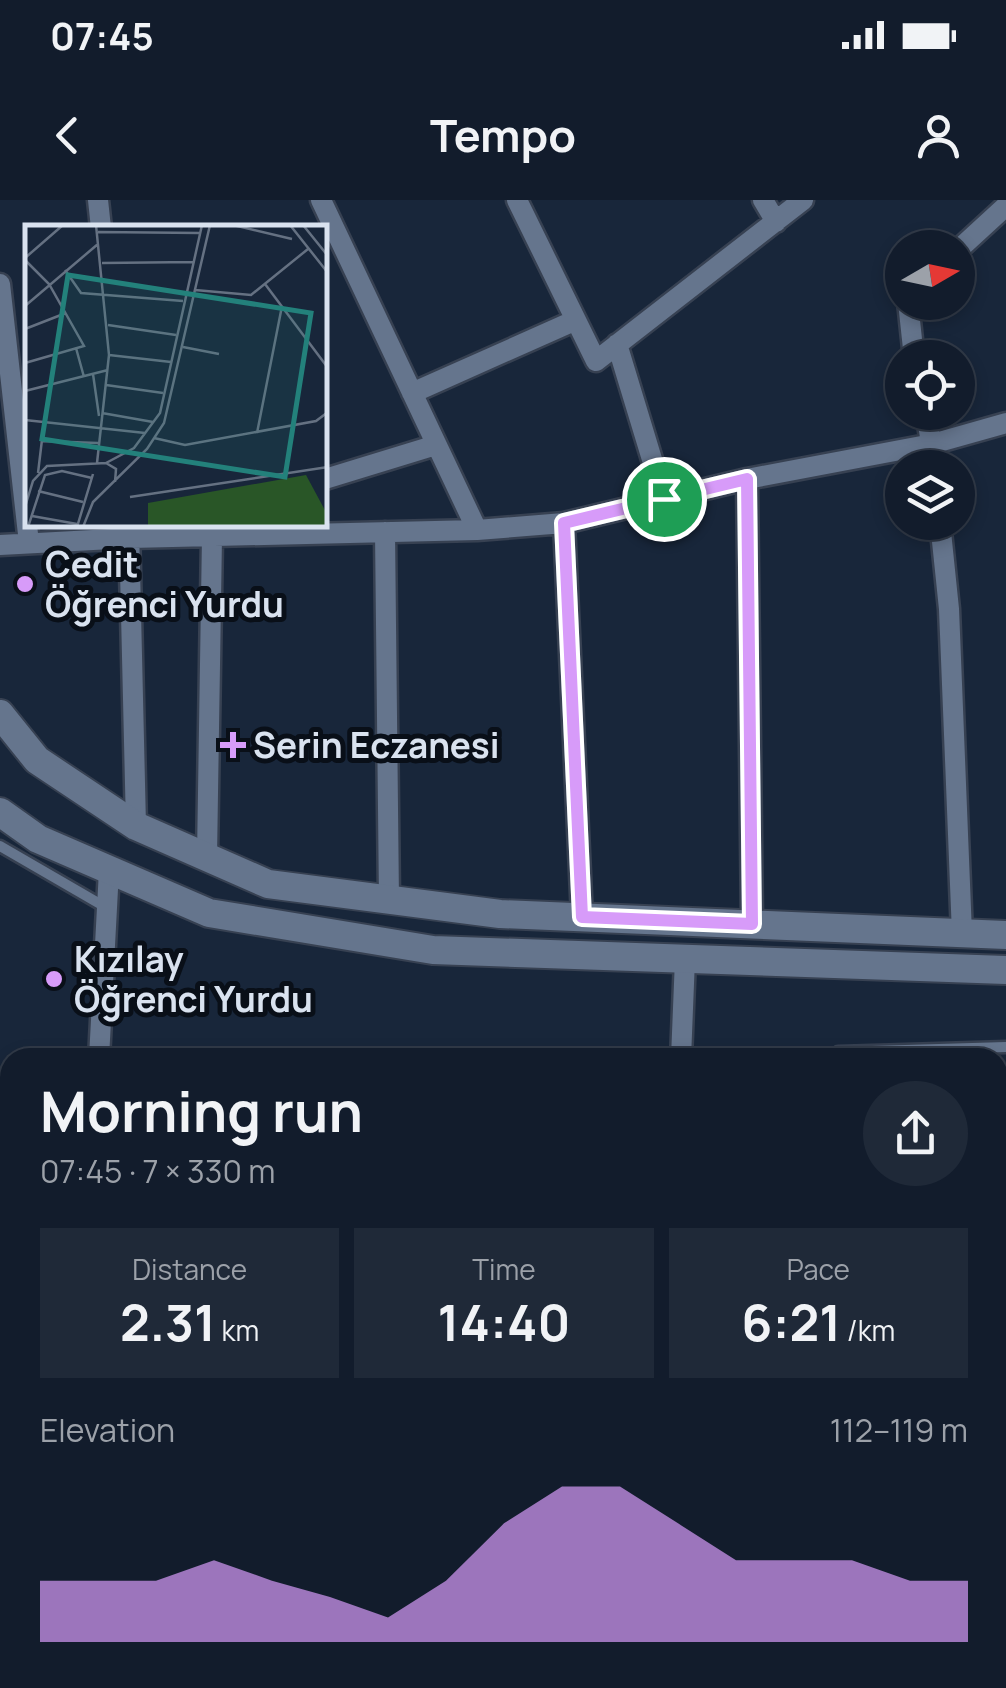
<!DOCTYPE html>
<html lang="en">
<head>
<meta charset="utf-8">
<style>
  :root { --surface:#121c2c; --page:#1f2938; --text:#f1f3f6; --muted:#9ca1a9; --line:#313a48; --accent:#d79bf9 }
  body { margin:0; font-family:Manrope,sans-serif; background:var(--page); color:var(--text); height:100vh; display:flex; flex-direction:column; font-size:38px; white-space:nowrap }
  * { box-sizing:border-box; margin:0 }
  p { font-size:32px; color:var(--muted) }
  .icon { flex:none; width:55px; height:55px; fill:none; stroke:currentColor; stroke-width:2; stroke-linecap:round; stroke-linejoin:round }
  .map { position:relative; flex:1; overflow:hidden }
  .sheet { position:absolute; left:0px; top:848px; width:1008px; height:642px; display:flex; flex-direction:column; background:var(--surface); border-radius:30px 30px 0 0; box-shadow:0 5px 15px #0003,0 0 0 2px var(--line) }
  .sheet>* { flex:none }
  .needle { width:65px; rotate:81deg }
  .buttons { position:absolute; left:885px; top:30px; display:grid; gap:20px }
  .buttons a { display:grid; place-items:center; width:90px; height:90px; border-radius:50%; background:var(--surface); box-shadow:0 5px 15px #0003,0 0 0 2px var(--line); font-size:50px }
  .pin { position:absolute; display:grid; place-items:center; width:85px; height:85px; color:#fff; margin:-42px; border:5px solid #fff; border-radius:50%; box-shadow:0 2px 10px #0007 }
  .round { display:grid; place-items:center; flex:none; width:105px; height:105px; border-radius:52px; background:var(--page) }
  .summary { display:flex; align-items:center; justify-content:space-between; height:170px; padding:0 40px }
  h1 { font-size:55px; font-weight:700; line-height:75px }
  .stats { display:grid; grid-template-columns:repeat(3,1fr); gap:15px; height:170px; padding:10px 40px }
  .stats div { display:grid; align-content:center; border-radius:0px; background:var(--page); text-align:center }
  .stats b { font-size:50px; font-weight:700 }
  .stats small { font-size:28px; font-weight:400 }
  .stats p { font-size:28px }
  .chart { height:280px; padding:20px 40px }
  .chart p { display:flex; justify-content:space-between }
  .chart svg { width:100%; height:180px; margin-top:10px; fill:var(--accent); opacity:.7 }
  .status { display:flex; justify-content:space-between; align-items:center; height:70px; padding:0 50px; background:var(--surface); direction:ltr }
  .status svg { height:28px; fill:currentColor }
  header { display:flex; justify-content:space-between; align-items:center; height:130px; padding:0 40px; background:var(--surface); font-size:45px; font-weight:700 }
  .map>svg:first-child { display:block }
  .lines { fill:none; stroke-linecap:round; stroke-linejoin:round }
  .service-casing { stroke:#374152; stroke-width:15 }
  .minor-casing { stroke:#374152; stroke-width:25 }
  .tertiary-casing { stroke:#374152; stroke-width:30 }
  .secondary-casing { stroke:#374152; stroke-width:32 }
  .service { stroke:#65758d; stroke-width:10 }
  .minor { stroke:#65758d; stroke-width:20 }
  .tertiary { stroke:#65758d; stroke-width:25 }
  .secondary { stroke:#65758d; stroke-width:28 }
  .route-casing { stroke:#fff; stroke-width:20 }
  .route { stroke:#d79bf9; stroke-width:12 }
  .poi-dot { fill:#d79bf9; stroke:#090f18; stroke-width:4 }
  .labels { text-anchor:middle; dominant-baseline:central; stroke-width:10; stroke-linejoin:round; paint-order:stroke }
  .poi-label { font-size:35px; font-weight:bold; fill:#d9e2ef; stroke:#090f18; text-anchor:start }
  .inset-road { fill:none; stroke:#657182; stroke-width:2.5 }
  .view { fill:#23817b; fill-opacity:0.15; stroke:#23817b; stroke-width:5 }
  .inset-edge { fill:none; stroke:#d9e2ef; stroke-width:5 }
</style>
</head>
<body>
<div class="status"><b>07:45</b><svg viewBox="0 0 49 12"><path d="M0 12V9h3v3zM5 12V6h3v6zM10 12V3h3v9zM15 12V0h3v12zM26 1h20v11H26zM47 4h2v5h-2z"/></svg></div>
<header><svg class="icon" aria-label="back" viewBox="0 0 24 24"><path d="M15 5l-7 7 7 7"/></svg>Tempo<svg class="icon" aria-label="person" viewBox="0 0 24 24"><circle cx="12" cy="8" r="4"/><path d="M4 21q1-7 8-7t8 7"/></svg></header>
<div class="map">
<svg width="1006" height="1488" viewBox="0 0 1006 1488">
  <rect width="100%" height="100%" fill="#18263a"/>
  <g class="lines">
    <defs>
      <path id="service" d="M0,646L107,708
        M838,858V852L1006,847
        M0,1185L10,1181
        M0,1258L10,1286"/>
      <path id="minor" d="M98,0L101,28
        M321,0L477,330
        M517,0L596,161L803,0
        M763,0L776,22
        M958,50L1006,6
        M0,84L29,343
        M908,102L914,158
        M617,144L664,299
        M412,193L576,120
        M926,212L935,268
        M325,279L436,245
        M747,279L752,724
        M940,322L949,409L962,734
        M564,323L582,717
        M129,328L136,626
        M385,332L389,700
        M0,345L130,338L477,330L564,323L747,279L932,244L1006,223
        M207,657L212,336
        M99,858L109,670
        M681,858L685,759
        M998,1306L1006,1307
        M998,1333L1006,1324
        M313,1480L316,1488
        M846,1488L853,1480"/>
      <path id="tertiary" d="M0,1417L10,1449
        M20,1480L22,1488"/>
      <path id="secondary" d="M0,514L37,560L136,626L268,684L500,714L1006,735
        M0,612L38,639L209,713L433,750L1006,770"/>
    </defs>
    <use href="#service" class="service-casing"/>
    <use href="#minor" class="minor-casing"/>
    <use href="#tertiary" class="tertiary-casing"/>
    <use href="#secondary" class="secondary-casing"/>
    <use href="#service" class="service"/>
    <use href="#minor" class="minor"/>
    <use href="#tertiary" class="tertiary"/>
    <use href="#secondary" class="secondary"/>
  </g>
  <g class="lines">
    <defs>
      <path id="route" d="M747,279L752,724L582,717L564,323Z"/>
    </defs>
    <use href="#route" class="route-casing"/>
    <use href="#route" class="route"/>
  </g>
  <g class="poi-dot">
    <circle cx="25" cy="384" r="10"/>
    <path d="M228 530h10v10h10v10h-10v10h-10v-10h-10v-10h10z"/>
    <circle cx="54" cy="779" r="10"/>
  </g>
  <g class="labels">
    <g class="poi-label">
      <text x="45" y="364">Cedit<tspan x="45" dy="40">Öğrenci Yurdu</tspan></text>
      <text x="253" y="545">Serin Eczanesi</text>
      <text x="74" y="759">Kızılay<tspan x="74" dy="40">Öğrenci Yurdu</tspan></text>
    </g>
  </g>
  <g transform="translate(25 25)">
    <rect width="302" height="302" fill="#18263a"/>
    <path d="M281,250L302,289V302H123V278Z" fill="#295627"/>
    <path class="inset-road" d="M71,0L84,130L72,238M208,0L267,14M265,0L303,48M278,0L303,31M73,7L175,8M0,33L38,0M0,35L24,59L59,121L0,138M77,38L169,37M40,45L56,68L158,76M240,59L303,143M170,65L226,70L283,24M0,81L73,19M83,100L151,110M0,104L41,88M158,122L194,129M51,123L59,152M84,130L146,137M68,149L74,191M81,160L138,168M0,166L83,145M77,188L128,197M0,195L120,208M232,208L257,81M129,213L160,220L291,196L303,187M16,216L73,218M81,238L109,223L135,188L177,0M13,248L19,198M13,266L58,277M105,272L303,242M0,282L8,256L22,241L81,238L91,244L90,257M7,291L52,299M3,302L20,250L37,246L67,253M52,302L68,249M58,302L68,277L122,224L139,198L185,0"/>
    <path class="view" d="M43,50L286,88L260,252L17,214Z"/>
    <rect width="302" height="302" class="inset-edge"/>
  </g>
</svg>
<div class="buttons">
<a><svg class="needle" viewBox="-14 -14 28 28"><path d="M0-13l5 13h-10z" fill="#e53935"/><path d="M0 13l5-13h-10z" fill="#9ca1a9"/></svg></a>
<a><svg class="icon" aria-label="locate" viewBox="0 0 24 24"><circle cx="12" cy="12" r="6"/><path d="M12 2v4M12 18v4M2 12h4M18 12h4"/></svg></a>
<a><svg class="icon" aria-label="layers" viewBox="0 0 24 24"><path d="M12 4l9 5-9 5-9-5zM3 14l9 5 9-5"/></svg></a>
</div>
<div class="pin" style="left:664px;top:299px;background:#1e9e55"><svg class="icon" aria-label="arrive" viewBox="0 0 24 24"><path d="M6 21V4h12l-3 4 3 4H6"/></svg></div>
<section class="sheet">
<div class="summary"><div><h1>Morning run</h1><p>07:45 · 7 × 330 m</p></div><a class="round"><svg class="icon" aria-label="share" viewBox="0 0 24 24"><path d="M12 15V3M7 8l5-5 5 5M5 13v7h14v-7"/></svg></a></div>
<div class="stats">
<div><p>Distance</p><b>2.31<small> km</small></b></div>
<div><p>Time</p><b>14:40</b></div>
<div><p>Pace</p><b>6:21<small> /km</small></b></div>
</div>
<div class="chart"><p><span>Elevation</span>112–119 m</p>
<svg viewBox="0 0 160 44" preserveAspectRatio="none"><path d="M0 44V29L10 29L20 29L30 24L40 29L50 33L60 38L70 29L80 15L90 6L100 6L110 15L120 24L130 24L140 24L150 29L160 29V44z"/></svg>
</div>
</section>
</div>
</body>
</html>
